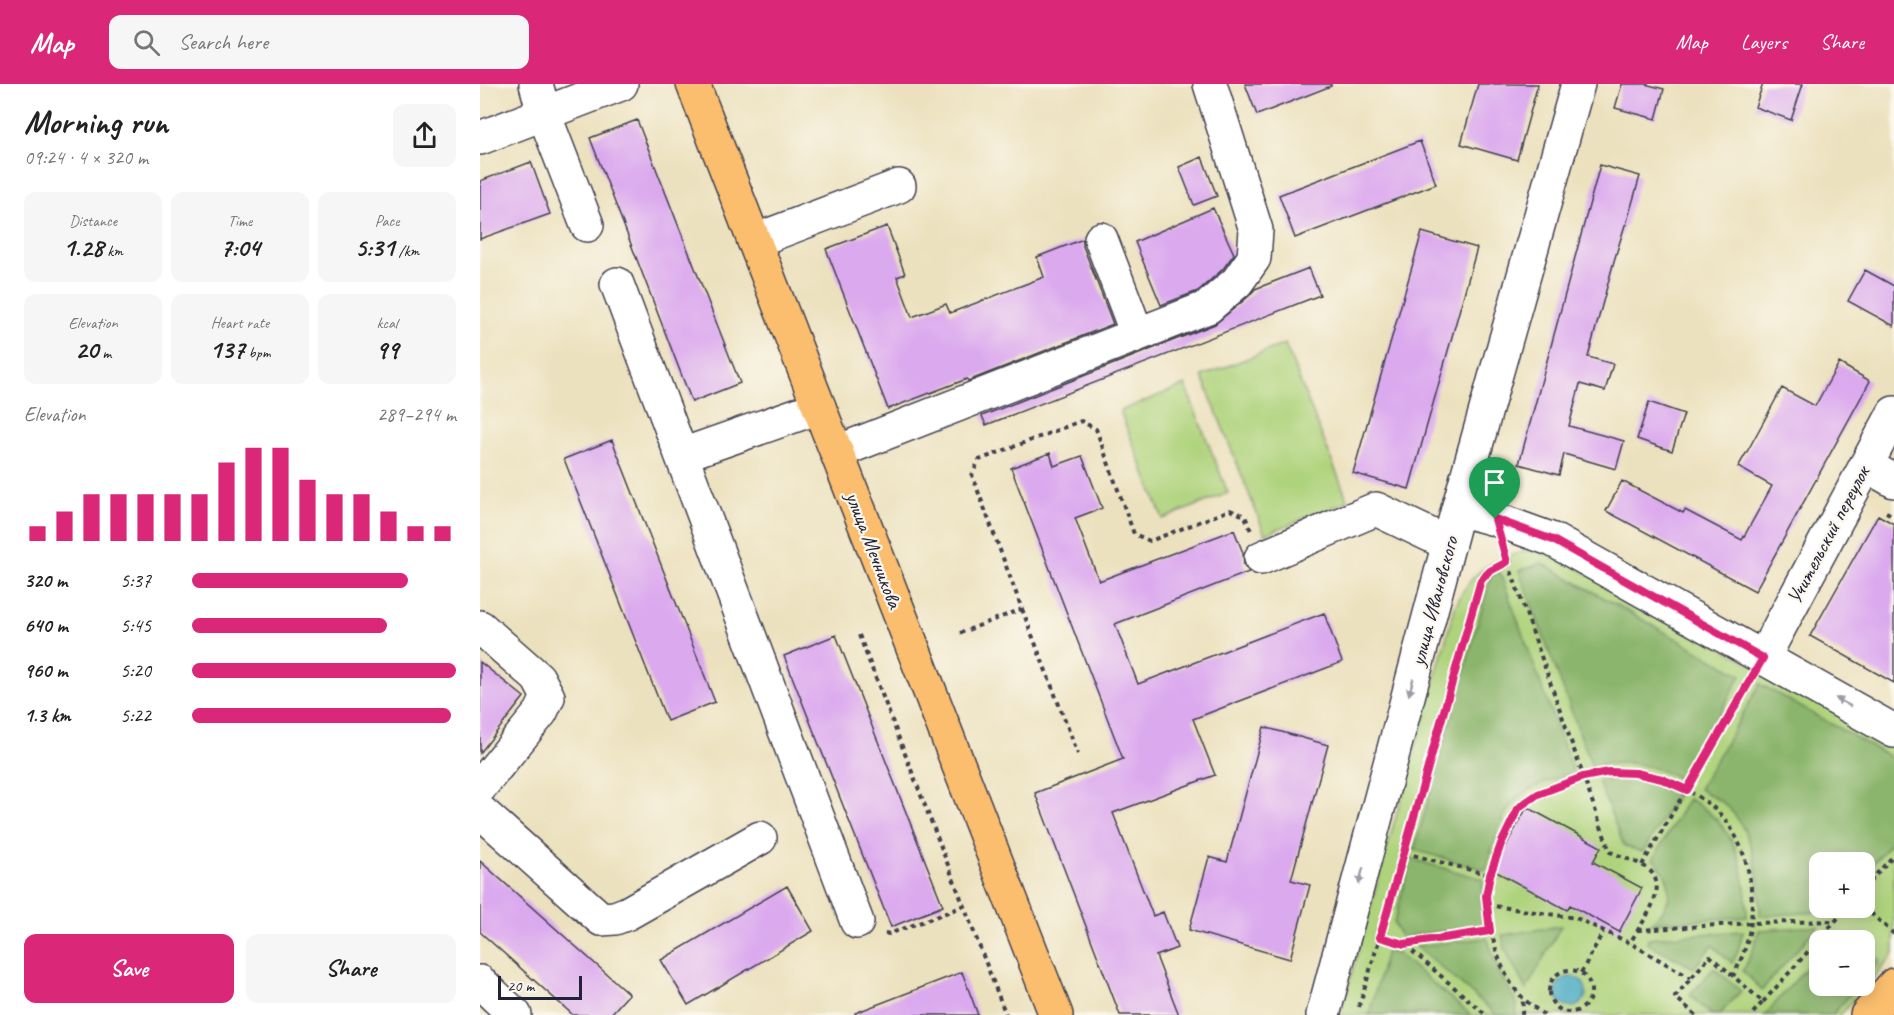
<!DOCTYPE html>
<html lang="en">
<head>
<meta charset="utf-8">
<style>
  :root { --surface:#fff; --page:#f6f6f6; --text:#222; --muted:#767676; --accent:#db2777 }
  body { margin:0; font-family:Caveat,sans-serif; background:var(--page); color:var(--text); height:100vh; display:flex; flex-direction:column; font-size:22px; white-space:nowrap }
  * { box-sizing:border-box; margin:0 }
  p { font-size:20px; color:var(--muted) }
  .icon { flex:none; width:33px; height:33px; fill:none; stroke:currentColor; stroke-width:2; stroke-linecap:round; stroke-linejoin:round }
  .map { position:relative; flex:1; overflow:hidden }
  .details { display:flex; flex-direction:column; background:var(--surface); width:480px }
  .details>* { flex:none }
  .buttons { position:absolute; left:1329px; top:768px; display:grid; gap:12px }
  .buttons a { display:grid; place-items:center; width:66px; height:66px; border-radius:12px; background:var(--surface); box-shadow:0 3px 15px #0003; font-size:30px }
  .scale { position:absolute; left:18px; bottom:15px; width:84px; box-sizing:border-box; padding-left:6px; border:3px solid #22223b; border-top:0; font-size:16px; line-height:21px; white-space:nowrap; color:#22223b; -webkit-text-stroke:4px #fbf7ec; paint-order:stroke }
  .pin { position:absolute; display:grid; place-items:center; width:51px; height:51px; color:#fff; margin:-62px -26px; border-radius:50% 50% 50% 0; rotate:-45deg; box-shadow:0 0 6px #0007 }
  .pin .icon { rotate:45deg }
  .round { display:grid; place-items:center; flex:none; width:63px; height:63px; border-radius:12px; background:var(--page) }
  .headline { display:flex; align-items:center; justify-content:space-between; height:102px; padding:0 24px }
  h1 { font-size:33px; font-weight:800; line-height:45px }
  .figures { display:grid; grid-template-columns:repeat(3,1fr); gap:9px; height:102px; padding:6px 24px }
  .figures div { display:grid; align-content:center; border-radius:12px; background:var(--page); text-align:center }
  .figures b { font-size:26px; font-weight:800 }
  .figures small { font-size:16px; font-weight:400 }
  .figures p { font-size:16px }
  .chart { height:168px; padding:12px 24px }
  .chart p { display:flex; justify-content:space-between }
  .chart svg { width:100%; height:108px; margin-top:6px; stroke:var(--accent); stroke-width:6 }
  .button { display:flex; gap:12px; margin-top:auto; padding:12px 24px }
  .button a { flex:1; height:69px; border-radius:12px; background:var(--accent); color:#fff; font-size:24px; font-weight:800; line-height:69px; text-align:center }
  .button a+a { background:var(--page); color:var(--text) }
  ul { padding:0 24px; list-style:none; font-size:20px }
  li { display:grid; grid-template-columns:96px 72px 1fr; align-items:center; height:45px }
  li i { height:15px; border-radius:8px; background:var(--accent) }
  header { display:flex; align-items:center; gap:36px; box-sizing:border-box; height:84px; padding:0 30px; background:var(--accent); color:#fff }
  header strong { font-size:28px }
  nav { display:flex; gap:33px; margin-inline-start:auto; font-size:21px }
  .search { width:420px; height:54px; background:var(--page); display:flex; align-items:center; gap:15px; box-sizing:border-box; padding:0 21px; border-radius:12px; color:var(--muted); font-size:22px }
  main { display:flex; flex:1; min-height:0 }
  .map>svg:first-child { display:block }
  .green { fill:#afd37c; stroke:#687a5c; stroke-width:1.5; fill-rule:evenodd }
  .forest { fill:#8bb56c; stroke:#566c54; stroke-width:1.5 }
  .water { fill:#42a8c2; stroke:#32657e; stroke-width:1.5 }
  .building { fill:#dba9ee }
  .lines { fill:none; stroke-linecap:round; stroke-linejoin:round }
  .minor-casing { stroke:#403f4f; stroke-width:36 }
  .major-casing { stroke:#403f4f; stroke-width:36 }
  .path { stroke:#403f4f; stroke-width:4; stroke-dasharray:4.5 4.5; stroke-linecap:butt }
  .minor { stroke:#fff; stroke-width:33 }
  .major { stroke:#fbbe6e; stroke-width:33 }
  .oneway { fill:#9c9ca7 }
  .route-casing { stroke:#fff; stroke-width:12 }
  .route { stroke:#db2777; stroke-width:8 }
  .labels { text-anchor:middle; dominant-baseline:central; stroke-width:4.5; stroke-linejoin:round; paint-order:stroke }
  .street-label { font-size:21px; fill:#22223b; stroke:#fbf7ec }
</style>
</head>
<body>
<header>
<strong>Map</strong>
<div class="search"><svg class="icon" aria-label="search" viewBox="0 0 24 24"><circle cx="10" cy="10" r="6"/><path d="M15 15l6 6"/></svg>Search here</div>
<nav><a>Map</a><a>Layers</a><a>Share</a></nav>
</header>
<main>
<section class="details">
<div class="headline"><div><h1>Morning run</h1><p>09:24 · 4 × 320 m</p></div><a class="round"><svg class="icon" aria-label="share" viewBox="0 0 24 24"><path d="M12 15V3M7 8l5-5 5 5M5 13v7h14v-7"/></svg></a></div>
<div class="figures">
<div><p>Distance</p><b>1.28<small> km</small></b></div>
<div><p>Time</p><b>7:04</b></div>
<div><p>Pace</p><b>5:31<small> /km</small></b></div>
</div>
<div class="figures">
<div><p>Elevation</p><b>20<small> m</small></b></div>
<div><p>Heart rate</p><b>137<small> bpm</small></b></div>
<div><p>kcal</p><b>99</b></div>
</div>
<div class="chart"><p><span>Elevation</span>289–294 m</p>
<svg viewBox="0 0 160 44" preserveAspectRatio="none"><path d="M5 44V38M15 44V32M25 44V25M35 44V25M45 44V25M55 44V25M65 44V25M75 44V12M85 44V6M95 44V6M105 44V19M115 44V25M125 44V25M135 44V32M145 44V38M155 44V38"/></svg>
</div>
<ul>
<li><b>320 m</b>5:37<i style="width:82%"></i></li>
<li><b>640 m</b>5:45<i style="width:74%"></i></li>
<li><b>960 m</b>5:20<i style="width:100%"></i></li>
<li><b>1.3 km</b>5:22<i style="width:98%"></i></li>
</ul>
<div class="button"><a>Save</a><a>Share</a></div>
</section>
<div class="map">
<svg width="1414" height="931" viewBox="0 0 1414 931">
  <rect width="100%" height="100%" fill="#fbf7ec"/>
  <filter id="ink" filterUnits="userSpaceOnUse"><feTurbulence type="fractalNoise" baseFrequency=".0167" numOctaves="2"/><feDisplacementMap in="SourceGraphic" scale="12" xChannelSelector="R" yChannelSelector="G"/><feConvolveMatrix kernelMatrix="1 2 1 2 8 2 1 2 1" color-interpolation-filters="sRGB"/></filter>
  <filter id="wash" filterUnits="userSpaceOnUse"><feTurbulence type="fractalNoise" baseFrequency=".008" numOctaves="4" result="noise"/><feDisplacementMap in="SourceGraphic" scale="24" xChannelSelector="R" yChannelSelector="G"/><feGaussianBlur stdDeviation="1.35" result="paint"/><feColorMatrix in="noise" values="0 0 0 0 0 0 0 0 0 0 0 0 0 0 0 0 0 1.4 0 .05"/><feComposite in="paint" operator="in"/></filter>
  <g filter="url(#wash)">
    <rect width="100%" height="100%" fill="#ece1be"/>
    <path class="green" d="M805,260L868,417L785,450L722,292Z
      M705,301L748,409L683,435L640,327Z
      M1064,465L1414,659V870L1360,931H860L975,523C980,514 985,501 993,494C1011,475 1038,467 1064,465ZM1340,778H1384V824H1340ZM1340,856H1384V902H1340Z"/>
    <path class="forest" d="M1062,479L1261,591L1203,696C1169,680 1150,675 1112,682L1039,487Z
      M1020,488L1093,688C1075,695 1053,701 1038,714C1019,730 1013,763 1006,786L934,766L1011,492Z
      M1280,600L1414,675V755L1385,789L1384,778H1340V824H1355L1352,827L1280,832C1280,794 1275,745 1243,719C1236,714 1227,710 1219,705Z
      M1146,694L1175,699L1198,709L1163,768L1144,762L1118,697Z
      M1208,715C1256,739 1266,783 1267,833L1171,839C1196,818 1194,797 1173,775Z
      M931,775L1003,795L1002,815L1004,841L921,853L914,839Z
      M1081,842L1046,906L1025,865L1022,851Z
      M1338,842L1282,906L1263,887L1272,868L1279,846Z
      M1263,847L1258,867L1252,879L1232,861L1214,884L1167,859L1168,854Z
      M1007,854L1020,889L1037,920L1036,931H1017L936,862Z
      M1385,863L1400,877L1385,894Z
      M906,867L918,870L991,931H889Z
      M1339,869L1340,902H1378L1352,931H1285Z
      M1234,884L1261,907L1239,931H1232L1210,911Z"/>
    <path class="water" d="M1076 908a15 15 0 1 1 30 0a15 15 0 1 1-30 0Z"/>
    <g id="blocks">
      <path class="building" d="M765,0H851V2L777,31Z
        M998,0H1058L1037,76L981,60Z
        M1142,0H1165L1184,5L1176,35L1135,24Z
        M1283,0H1323L1311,36L1275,23Z
        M157,36L260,299L212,318L110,54Z
        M940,57L956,100L815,154L799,111Z
        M722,73L737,112L714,121L699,83Z
        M51,78L70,130L0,155V97Z
        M1120,81L1160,92L1146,141H1145L1134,177L1108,273L1133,280L1125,307L1100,300L1089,342L1144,357L1136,385L1084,370L1079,391L1039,380Z
        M733,124L754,170L743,185L718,207L681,221L655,158Z
        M407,142L425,190L417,193L432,233L466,220L470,229L564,193L557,173L603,155V162L633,240L488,297L487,295L408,325L346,165Z
        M942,148L997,164L929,405L873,389Z
        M829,184L840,211L506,341L502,332L735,240L769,212L775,205Z
        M1385,186L1414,202V242L1368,217Z
        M1359,279L1390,297L1275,507L1126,427L1142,397L1203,429L1205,426L1262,456L1292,402L1258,383L1268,366L1302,304L1335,322Z
        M1169,318L1204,330L1192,367L1157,355Z
        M132,356L235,618L187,637L84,375Z
        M570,369L574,382L602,372L622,424L595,434L619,497L754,446L763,469L764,481L769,488L635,540L658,600L844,529L862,578L713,635L735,691L633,729L673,832L683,828L697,864L676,872L699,931H640L555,709L643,675L531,384Z
        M1398,431L1414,440V599L1330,552Z
        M356,551L463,822L411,843L304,572Z
        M0,578L44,613L0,669Z
        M784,643L848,661L811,796L830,801L810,875L709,846L729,773L747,778Z
        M1047,723L1121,763L1113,778L1162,804L1139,848L1090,821L1087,826L1013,786Z
        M0,777L149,910L130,931H93L0,848Z
        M307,802L333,847L208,921L181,876Z
        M482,888L498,931H375V929Z"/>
    </g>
  </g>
  <g filter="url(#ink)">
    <use href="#blocks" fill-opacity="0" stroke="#403f4f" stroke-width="1.5"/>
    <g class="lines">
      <defs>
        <path id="minor" d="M56,0L64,30L107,141
          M0,54L141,0
          M621,155L657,250
          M274,157L419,102
          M137,200L377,838
          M357,368L728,223L757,198L774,174L776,146L730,0
          M202,371L339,323
          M1386,381L1414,397
          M978,425L1015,435L1073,456L1414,647
          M781,474L896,425L969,460
          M0,543L58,594L68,613L61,628L0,703
          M1283,574L1414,329
          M0,727L121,835L135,834L148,829L280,754
          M0,898L35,931
          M843,931L978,425L1098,0"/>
        <path id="major" d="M213,0L576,931
          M1387,931L1414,901"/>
      </defs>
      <use href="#minor" class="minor-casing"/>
      <use href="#major" class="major-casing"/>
      <path class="path" d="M1406,428L1414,432
        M1025,470L1130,768C1141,772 1152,776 1162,781C1196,799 1162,837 1150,859
        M542,525L598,670
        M480,549L542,525L492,391L499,376L601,337L616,345L654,450L670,457L750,426L765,432L771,447
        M379,551L526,931
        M925,769L1010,791
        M1162,781L1268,600
        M1384,804L1414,771
        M1007,821L1096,834L1150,859L1211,894
        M1384,823L1414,850
        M1158,846L1272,839L1355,837
        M405,849L409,850L484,822
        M900,853L924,860L1006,931
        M925,860L1010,847
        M1069 907a21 21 0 1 1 42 0a21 21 0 1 1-42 0Z
        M1101,889L1123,848
        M1283,918L1367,824
        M879,923L925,769L1001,496C1011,486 1022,479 1036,476
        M1042,931L1043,915
        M1064,931C1057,926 1049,920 1043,914C1020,892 1011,853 1008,823C1005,798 1014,775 1024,753C1029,744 1032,733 1038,725C1047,711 1068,707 1082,702C1097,696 1113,690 1129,689C1170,686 1226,707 1249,741C1260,758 1267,777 1270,796C1275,831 1270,861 1253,892
        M1216,931L1195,913L1230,872L1283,918L1271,931"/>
      <use href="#minor" class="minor"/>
      <use href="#major" class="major"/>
    </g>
    <defs><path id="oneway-solid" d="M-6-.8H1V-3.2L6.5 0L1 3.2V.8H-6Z" transform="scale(1.5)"/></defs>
    <g class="oneway">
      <use href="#oneway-solid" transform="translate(931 603) rotate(105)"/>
      <use href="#oneway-solid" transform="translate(1363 618) rotate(-151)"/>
      <use href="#oneway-solid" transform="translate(881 792) rotate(105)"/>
    </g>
  </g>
  <g class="lines" filter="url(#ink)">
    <defs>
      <path id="route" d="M1015,435L1073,456L1283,574L1207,706L1182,695L1156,689L1129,688L1103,693L1058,710L1042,721L1038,725L1021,760L1010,791L1006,812L1010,847L924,860L900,853L1001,496L1010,487L1027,478Z"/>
    </defs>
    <use href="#route" class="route-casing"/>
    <use href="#route" class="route"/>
  </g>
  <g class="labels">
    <g class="street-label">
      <text transform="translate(1348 451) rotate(-62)">Учительский переулок</text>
      <text transform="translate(394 466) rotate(69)">улица Мечникова</text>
      <text transform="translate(954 517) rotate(-75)">улица Ивановского</text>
    </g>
  </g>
</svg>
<div class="buttons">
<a>+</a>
<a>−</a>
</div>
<div class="scale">20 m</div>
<div class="pin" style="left:1015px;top:435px;background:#1e9e55"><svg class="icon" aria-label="arrive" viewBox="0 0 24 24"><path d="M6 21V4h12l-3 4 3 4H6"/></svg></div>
</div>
</main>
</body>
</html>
